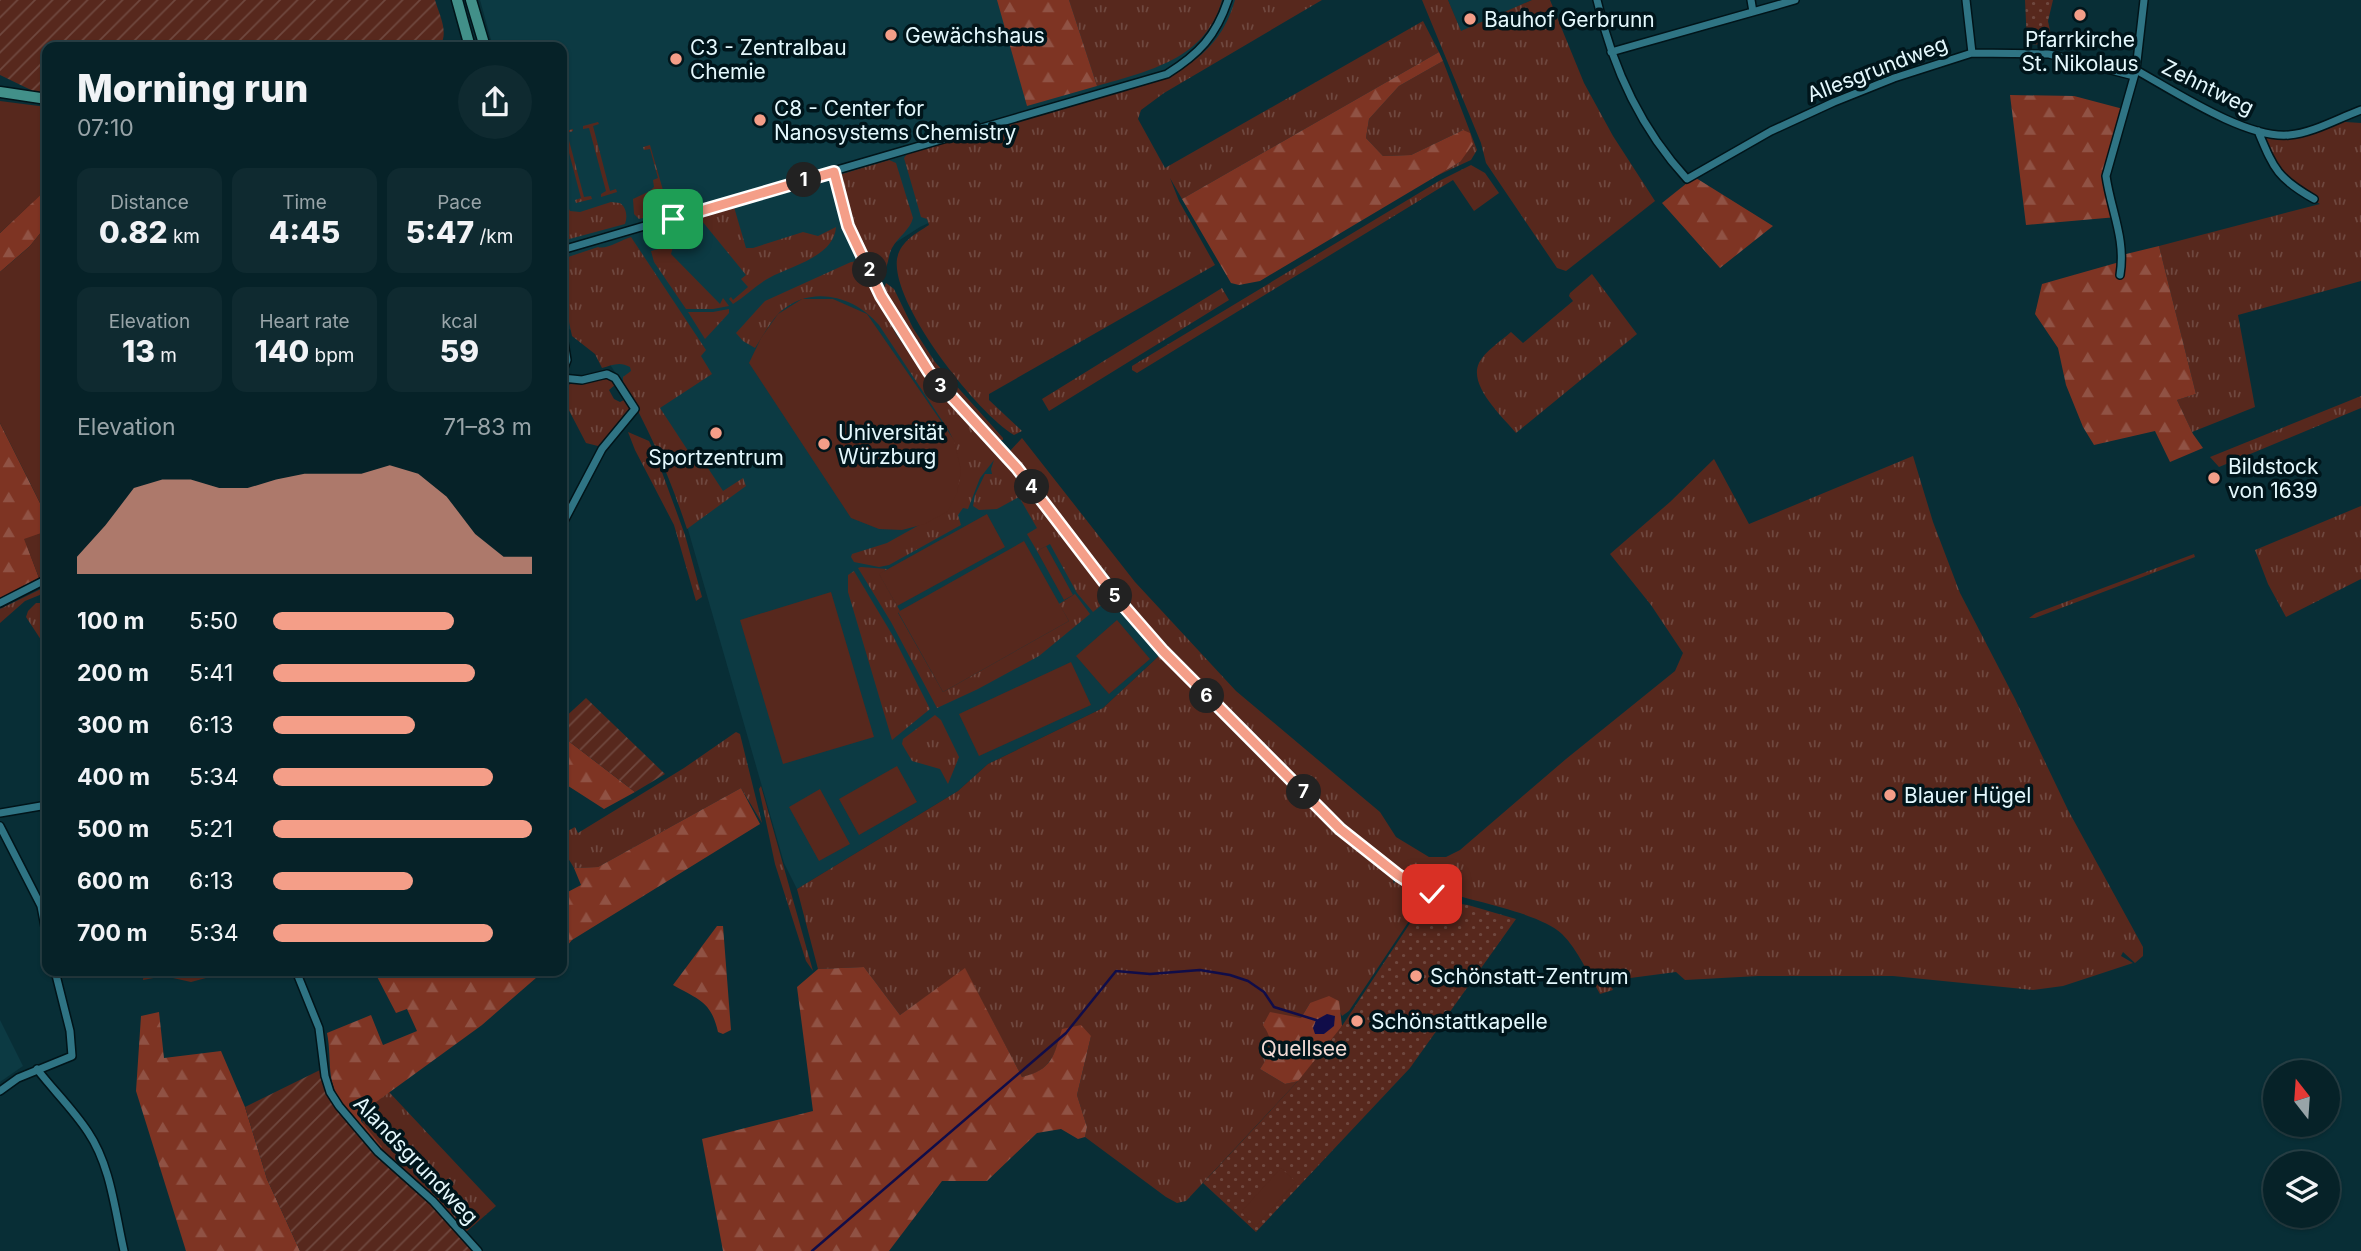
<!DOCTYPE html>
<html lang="en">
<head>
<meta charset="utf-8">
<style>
  :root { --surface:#062228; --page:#0f2a30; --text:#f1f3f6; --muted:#98a4a8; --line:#273f45; --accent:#f49e88 }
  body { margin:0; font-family:Inter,sans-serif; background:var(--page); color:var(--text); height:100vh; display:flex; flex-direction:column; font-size:26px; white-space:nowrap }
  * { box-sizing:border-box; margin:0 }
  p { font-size:23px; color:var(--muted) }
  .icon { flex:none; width:38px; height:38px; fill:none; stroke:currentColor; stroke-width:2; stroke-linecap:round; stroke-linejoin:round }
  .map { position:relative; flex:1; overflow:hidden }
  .panel { position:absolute; left:42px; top:42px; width:525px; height:934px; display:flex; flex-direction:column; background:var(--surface); border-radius:14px; box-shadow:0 2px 5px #0004,0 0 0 2px var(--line) }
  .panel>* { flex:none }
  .needle { width:46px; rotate:343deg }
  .buttons { position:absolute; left:2263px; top:1060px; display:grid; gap:14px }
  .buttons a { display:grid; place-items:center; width:77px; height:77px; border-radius:50%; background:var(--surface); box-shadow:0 2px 5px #0004,0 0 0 2px var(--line); font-size:35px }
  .pin { position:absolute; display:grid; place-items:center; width:60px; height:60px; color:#fff; margin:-30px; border-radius:14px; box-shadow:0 4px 10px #0006 }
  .km { position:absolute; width:35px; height:35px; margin:-18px; border-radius:50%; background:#222; color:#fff; font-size:19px; line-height:35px; text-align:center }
  .round { display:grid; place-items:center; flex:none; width:74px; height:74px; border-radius:37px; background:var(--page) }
  .summary { display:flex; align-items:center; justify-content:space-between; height:119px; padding:0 35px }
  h1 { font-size:38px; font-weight:800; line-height:52px }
  .metrics { display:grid; grid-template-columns:repeat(3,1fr); gap:10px; height:119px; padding:7px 35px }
  .metrics div { display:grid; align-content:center; border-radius:14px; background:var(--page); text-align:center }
  .metrics b { font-size:30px; font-weight:800 }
  .metrics small { font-size:19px; font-weight:400 }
  .metrics p { font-size:19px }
  .chart { height:196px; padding:14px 35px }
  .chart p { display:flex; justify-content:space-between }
  .chart svg { width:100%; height:126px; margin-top:7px; fill:var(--accent); opacity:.7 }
  ul { padding:0 35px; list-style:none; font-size:23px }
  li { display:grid; grid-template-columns:112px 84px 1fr; align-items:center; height:52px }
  li i { height:18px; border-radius:9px; background:var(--accent) }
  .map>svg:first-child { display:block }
  .built { fill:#0c3a43 }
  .grass { fill:url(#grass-tufts) }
  .forest { fill:url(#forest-firs) }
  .park { fill:url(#park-dots) }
  .garden { fill:url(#garden-furrows) }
  .pitch { fill:#57281d }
  .water { fill:url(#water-ripples) }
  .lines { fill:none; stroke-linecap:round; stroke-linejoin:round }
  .stream { stroke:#100d49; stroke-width:2.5 }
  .street-casing { stroke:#011419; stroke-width:10 }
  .secondary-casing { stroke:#011419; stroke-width:13 }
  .street { stroke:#2f7484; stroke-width:7 }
  .secondary { stroke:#429089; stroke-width:10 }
  .route-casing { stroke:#fff; stroke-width:14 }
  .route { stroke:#f49e88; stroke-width:9 }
  .poi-dot { fill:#f49e88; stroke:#00151b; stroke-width:2.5 }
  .labels { text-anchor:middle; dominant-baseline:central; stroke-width:7; stroke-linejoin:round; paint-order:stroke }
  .poi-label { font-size:21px; fill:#e4f8fd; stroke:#00151b; text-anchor:start }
  .street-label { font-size:21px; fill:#e4f8fd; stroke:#00151b }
  .park-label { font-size:21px; fill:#f2dad4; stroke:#00151b }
</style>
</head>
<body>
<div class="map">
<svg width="2361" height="1251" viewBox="0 0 2361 1251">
  <defs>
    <pattern id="grass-tufts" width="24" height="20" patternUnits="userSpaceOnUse" patternTransform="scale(1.75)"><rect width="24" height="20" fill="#57281d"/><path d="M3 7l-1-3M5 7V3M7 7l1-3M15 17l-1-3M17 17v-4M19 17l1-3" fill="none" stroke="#6f483f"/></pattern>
    <pattern id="forest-firs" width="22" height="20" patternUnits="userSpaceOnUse" patternTransform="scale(1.75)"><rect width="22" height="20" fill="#7e3423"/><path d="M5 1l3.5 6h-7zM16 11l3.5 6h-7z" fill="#905244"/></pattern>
    <pattern id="park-dots" width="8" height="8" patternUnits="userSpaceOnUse" patternTransform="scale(1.75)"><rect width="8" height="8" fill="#57281d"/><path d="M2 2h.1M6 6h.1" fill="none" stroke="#6f483f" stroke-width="1.8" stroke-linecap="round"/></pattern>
    <pattern id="garden-furrows" width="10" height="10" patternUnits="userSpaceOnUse" patternTransform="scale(1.75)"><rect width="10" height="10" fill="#57281d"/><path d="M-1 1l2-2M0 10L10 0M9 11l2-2" fill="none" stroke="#6f483f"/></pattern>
    <pattern id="water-ripples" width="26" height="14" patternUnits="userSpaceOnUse" patternTransform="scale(1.75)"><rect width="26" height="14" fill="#100d49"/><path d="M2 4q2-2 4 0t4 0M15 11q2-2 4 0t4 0" fill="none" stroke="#333164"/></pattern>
  </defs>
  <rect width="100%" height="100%" fill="#082e36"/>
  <path class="built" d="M480,0H1246L1212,58L990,194L920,227L862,264L896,333L928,377L1009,466L1112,600L1161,654L1103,708L988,764L958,791L797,889L784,863L687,526L678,481L648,422L609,363L568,328L562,294V47H493Z
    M1448,0H1532L1461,32Z
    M0,1020L23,1066L0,1082Z"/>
  <path class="grass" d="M1069,0H1222C1206,59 1149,71 1097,86Z
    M1235,0H1322L1164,93L1141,110L1138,119L1165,168L1423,21L1439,52L1182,199L1170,178L1179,201L1215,265L989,394V400L1022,431L1014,435C977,413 891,304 897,259C900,242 915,234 929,225L927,219L921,217L904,158L907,154L1171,76C1204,56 1224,38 1235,0Z
    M1422,0H1448L1461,31L1532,0H1550L1584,83L1613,136L1655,201L1570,268L1566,271L1557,268L1486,163L1481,143Z
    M1443,61L1477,150L1471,160L1434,177L1460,162L1463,130L1411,155L1383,156L1366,138L1369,119L1399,86Z
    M2331,121L2361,123V281L2238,315L2255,407L2192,432L2177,400L2196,394L2159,246L2320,204L2286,183L2258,130L2286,135Z
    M598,122L599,124L593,126L610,191L616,189L617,192L601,197V194L606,191L589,128L583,129V126Z
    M573,129V131L567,133L584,197L591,196L592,199L576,203L575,200L581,198L564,134H562V132Z
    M650,145L669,211L639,219L634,214L633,199L650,191L654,187L653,180L658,178L650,149L644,150L643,147Z
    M889,160L896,163L913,218C910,230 898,237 892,248C888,255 889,264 884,271H875L853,225L839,177L842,174Z
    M1471,165L1485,173L1499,193L1474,211L1453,180L1137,373L1132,370V366L1439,181Z
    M611,202L620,203C626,207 628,216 625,224L562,241V204L566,203L570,211L580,212Z
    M734,207L746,248H753L803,232L818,236L836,227C834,257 790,266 769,278C756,285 746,296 733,304L729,299L731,297L733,300L748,287L741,279L746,275L702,221L698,229L692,224L678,229L682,234L676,236L674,230L654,236L655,242L648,239L646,233Z
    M631,237L706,350L701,356L712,374L660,408L698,466L704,462L723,491L743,478L746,486L687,529C670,478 650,430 623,384V377L631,371L630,367C620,361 612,365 602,368L595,354L572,336L562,289V259L598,247C606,250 621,240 631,237Z
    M670,246L673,247L671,254L720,304L723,298L729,306L713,309H686L654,262L651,251Z
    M860,261L896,334L928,377L1009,466L1110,598L1093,612L1077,593L1050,544L1037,551L1027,534L1037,528L1019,497L997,509L979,510L973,506L975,495L985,474H992L991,469L994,460L980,478L968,509L963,508L958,515L961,525L889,565L879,567L854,562L851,557L852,554L887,543L921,524L954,441L949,431L879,325C855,296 811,284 780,312C770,322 763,336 755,348L743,341L736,333L765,301L851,262Z
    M1592,274L1637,334L1516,433C1503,417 1468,386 1479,363C1485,351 1501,341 1511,332L1523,343L1573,301L1569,296L1570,293Z
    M886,283L894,289L913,328L935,362L1003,438V440H998C951,389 914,351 884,288Z
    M1222,288L1229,300L1049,411L1042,399Z
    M729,309V313L705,339L688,312H713Z
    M608,379L616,384L609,390L614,399L620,402L626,399L631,409L602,447L586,443L562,397V393L570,384Z
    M2361,396V408L2219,467L2210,457Z
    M628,432L649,441L656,456L685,535L702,597L696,601L674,525L635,450Z
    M1022,438L1135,582L1236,691L1380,812L1396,837L1429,857H1446L1460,850L1566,759L1675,671L1683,653L1651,605L1610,554L1670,502L1714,459L1749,524L1913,456L1933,522L1960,593L2015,699L2068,810L2143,947V956L2135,963L2123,952L2121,956L2133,963L2063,986L2033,990L1893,976H1758L1685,980L1676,972L1615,980L1610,983L1613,990L1600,994C1588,974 1578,950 1562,934C1539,912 1466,900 1434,889C1402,878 1376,852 1350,830L1165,646L1009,452Z
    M2361,506V579L2286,617L2268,584L2255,550Z
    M2194,554L2195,557L2035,618H2029L2036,613Z
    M861,567L887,569L880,575L900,611L898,613L943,692L1069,621L1059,604L1075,594L1090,614L1039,656L978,689L937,708L891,622L858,568Z
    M854,571L893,636L930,709L892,740L848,592V575Z
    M47,586V592L25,601L0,623V609Z
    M36,603H42L47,614V649L26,617L28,611Z
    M1161,654C1235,731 1308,809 1392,877L1394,884L1396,879L1418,893L1421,897L1417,909L1349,1011L1342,1016L1339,1010L1310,1003L1301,1018L1292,1017L1270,1034V1054L1260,1069L1285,1084L1298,1081L1186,1201L1177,1203L1166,1197L1085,1137L1087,1127L1077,1095L1091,1036L1056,1050C1048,1067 1040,1073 1022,1077L965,969L900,1015L864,967L818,969L797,889L958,791L988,764L1103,708Z
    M935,715L941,720L959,757L948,784L940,769L912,761L902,744L903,739Z
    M736,732L740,734L762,823L741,788L598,867L574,868L562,848V834L575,827L578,833L684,768Z
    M761,786L813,971L806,961L775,864L759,789Z
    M144,971H232L191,982L164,976L143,980Z
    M389,1092L496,1206L466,1232C445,1207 359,1142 361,1113Z"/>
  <path class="forest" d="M997,0H1069L1097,86L1027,106Z
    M1439,52L1443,61L1399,86L1369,119L1366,138L1383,156L1411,155L1463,130L1470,133L1473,144L1460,162L1260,281L1239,285L1231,283L1182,199Z
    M2010,95L2074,96L2127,110L2106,176L2117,217L2026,225Z
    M1696,178L1773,226L1720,268L1662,203L1692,179Z
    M47,188V225L30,246L0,272V233Z
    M2159,246L2196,394L2177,400L2193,434L2203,448L2170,462L2155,431L2094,445L2083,427L2066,385L2058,348L2035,314L2042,284L2123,261L2122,255Z
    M0,423L47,517V531L25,540L39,578L0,598Z
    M562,736L635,792L604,809L562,782Z
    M741,788L760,824L572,940L562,952V895L581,885L574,868L598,867Z
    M717,926H723L731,1030L723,1034L718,1032C711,1001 699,1000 673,985Z
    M864,967L900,1015L965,968L1022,1077C1052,1070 1054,1056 1062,1029L1081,1025L1091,1036L1077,1095L1087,1127L1085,1137L1078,1139L1061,1129L1037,1133L987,1181H942L889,1251H723L702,1139L813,1111L797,987L818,969Z
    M374,971H544L482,1025L361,1113V1121L382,1147L380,1150C361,1129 336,1106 331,1077C329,1062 330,1048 327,1033L371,1015L383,1045L417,1031L407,1009L396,1013Z
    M1329,996L1339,1001L1342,1026L1308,1079L1285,1084L1260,1069C1271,1053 1275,1042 1263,1025L1270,1012L1301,1018L1310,1003Z
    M159,1012L164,1058L221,1051L245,1107L267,1179L300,1251H186L136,1091L141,1016Z"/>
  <path class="park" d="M2025,0H2053L2048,21L2053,45L2027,44Z
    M1426,899L1468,905L1516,919L1410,1068L1256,1232L1203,1183L1298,1081L1342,1026Z"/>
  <path class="garden" d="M0,0H435C439,14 450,34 439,47H47V99H33L31,90L0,75Z
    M586,698L665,774L635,792L562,736V720Z
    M322,1069L330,1097L375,1154L460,1230L475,1251H300L267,1179L245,1107Z"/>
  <path class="pitch" d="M0,101L47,107V189L0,233Z
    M47,225V517L0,423V272L29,247Z
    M802,299H833L867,314L954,440L961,471L957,493L948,511L925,524L902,530L879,529L851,518L749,363L761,338L778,314Z
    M987,514L1005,547L897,606L879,574Z
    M47,531V575L39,578L24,539Z
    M1024,541L1069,621L943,692L898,612Z
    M1046,546L1073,595L1064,600L1037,551Z
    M831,592L874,737L783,764L740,620Z
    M1117,620L1150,659L1109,694L1076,656Z
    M1071,662L1091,705L979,756L959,714Z
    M897,766L917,802L859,835L839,799Z
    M820,789L850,844L819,861L789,807Z
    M1281,1168L1296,1182L1256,1226L1241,1212Z"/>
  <path class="water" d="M1327,1014L1335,1016L1334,1026L1324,1034H1315L1313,1028L1316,1020Z"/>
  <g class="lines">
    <path class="stream" d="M812,1251L1066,1033L1116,971L1150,974L1200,970L1230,975L1248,981L1264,992L1274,1007L1316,1020"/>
    <defs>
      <path id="street" d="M1597,0C1612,66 1640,128 1687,179L1771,131L1834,102L1894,78L1972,53L2049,54L2134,76
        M1751,0L1753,12
        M1966,0L1972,53
        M1611,52L1795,0
        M2136,70C2174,91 2246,139 2289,135C2313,133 2339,118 2361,110
        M2258,131C2274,169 2277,178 2314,199
        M834,172L847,226L881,296L904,336L929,372L1017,468L1116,596L1163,651L1341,829L1398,875L1426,893L1440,895
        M562,250L1167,74C1199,54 1216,36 1228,0
        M2120,275C2126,239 2111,211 2106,176L2136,70L2144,0
        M562,330L567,360L562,373
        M562,378L582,380L607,374L615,378L635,409L602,449L562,525
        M0,603L47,579
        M0,813L47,805
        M0,826L41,906L47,937
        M296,971L319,1028L325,1076L330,1092L339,1106L378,1152L433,1201L478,1251
        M37,1069C53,1090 73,1109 88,1132C111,1166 115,1212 124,1251
        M0,1091L18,1078L72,1056L70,1031L55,971"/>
      <path id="secondary" d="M457,0L470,47
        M471,0L485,47
        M0,92L47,99"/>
    </defs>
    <use href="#street" class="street-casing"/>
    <use href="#secondary" class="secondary-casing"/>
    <use href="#street" class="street"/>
    <use href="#secondary" class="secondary"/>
  </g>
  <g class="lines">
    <defs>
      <path id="route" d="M673,219L834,172L848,226L881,296L929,372L1017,468L1115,596L1163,651L1340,829L1398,875L1426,893L1432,894"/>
    </defs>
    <use href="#route" class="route-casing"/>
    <use href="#route" class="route"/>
  </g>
  <g class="poi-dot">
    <circle cx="2080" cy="15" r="7"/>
    <circle cx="1470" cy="19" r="7"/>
    <circle cx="891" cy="35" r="7"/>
    <circle cx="676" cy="59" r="7"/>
    <circle cx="760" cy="120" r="7"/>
    <circle cx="716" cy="433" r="7"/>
    <circle cx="824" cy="444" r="7"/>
    <circle cx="2214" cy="478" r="7"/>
    <circle cx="1890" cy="795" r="7"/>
    <circle cx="1416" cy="976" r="7"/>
    <circle cx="1357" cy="1021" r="7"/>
  </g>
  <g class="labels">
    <g class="poi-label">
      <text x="1484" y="19">Bauhof Gerbrunn</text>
      <text x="905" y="35">Gewächshaus</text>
      <text x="2080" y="39" text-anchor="middle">Pfarrkirche<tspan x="2080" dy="24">St. Nikolaus</tspan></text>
      <text x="690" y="47">C3 - Zentralbau<tspan x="690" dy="24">Chemie</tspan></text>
      <text x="774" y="108">C8 - Center for<tspan x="774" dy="24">Nanosystems Chemistry</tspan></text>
      <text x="838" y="432">Universität<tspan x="838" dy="24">Würzburg</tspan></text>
      <text x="716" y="457" text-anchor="middle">Sportzentrum</text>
      <text x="2228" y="466">Bildstock<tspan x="2228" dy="24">von 1639</tspan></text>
      <text x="1904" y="795">Blauer Hügel</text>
      <text x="1430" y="976">Schönstatt-Zentrum</text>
      <text x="1371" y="1021">Schönstattkapelle</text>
    </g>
    <g class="street-label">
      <text transform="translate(1877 69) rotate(-21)">Allesgrundweg</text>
      <text transform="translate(2208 87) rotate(26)">Zehntweg</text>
      <text transform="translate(416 1160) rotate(46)">Alandsgrundweg</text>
    </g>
    <g class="park-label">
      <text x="1304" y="1048">Quellsee</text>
    </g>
  </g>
</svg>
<div class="buttons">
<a><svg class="needle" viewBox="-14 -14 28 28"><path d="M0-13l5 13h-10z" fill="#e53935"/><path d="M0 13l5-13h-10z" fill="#98a4a8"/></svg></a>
<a><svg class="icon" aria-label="layers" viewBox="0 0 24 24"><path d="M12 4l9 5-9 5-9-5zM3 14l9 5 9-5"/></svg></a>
</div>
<div class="pin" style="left:673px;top:219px;background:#1e9e55"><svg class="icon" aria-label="arrive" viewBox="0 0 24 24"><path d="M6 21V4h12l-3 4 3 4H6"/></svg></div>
<div class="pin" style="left:1432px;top:894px;background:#d93025"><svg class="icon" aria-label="check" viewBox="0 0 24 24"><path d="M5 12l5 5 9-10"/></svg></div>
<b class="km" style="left:804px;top:180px">1</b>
<b class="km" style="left:870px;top:270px">2</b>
<b class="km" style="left:941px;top:386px">3</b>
<b class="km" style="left:1032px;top:487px">4</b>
<b class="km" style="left:1115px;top:596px">5</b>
<b class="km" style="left:1207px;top:696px">6</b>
<b class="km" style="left:1304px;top:792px">7</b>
<section class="panel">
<div class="summary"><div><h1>Morning run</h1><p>07:10</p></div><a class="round"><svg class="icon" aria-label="share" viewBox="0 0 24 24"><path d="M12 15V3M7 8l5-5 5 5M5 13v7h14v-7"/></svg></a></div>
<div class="metrics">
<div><p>Distance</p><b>0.82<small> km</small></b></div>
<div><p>Time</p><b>4:45</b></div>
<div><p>Pace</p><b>5:47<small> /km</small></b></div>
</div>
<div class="metrics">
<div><p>Elevation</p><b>13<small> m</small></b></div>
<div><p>Heart rate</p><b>140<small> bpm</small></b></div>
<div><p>kcal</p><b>59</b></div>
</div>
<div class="chart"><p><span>Elevation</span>71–83 m</p>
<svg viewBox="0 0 160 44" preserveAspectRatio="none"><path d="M0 44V38L10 27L20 14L30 11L40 11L50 14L60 14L70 11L80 9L90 9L100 9L110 6L120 9L130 17L140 30L150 38L160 38V44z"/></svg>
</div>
<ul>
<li><b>100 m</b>5:50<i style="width:70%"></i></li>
<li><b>200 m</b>5:41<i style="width:78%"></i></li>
<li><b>300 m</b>6:13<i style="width:55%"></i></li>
<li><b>400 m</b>5:34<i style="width:85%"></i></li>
<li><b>500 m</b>5:21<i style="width:100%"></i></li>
<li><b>600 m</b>6:13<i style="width:54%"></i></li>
<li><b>700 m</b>5:34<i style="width:85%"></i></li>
</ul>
</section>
</div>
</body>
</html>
